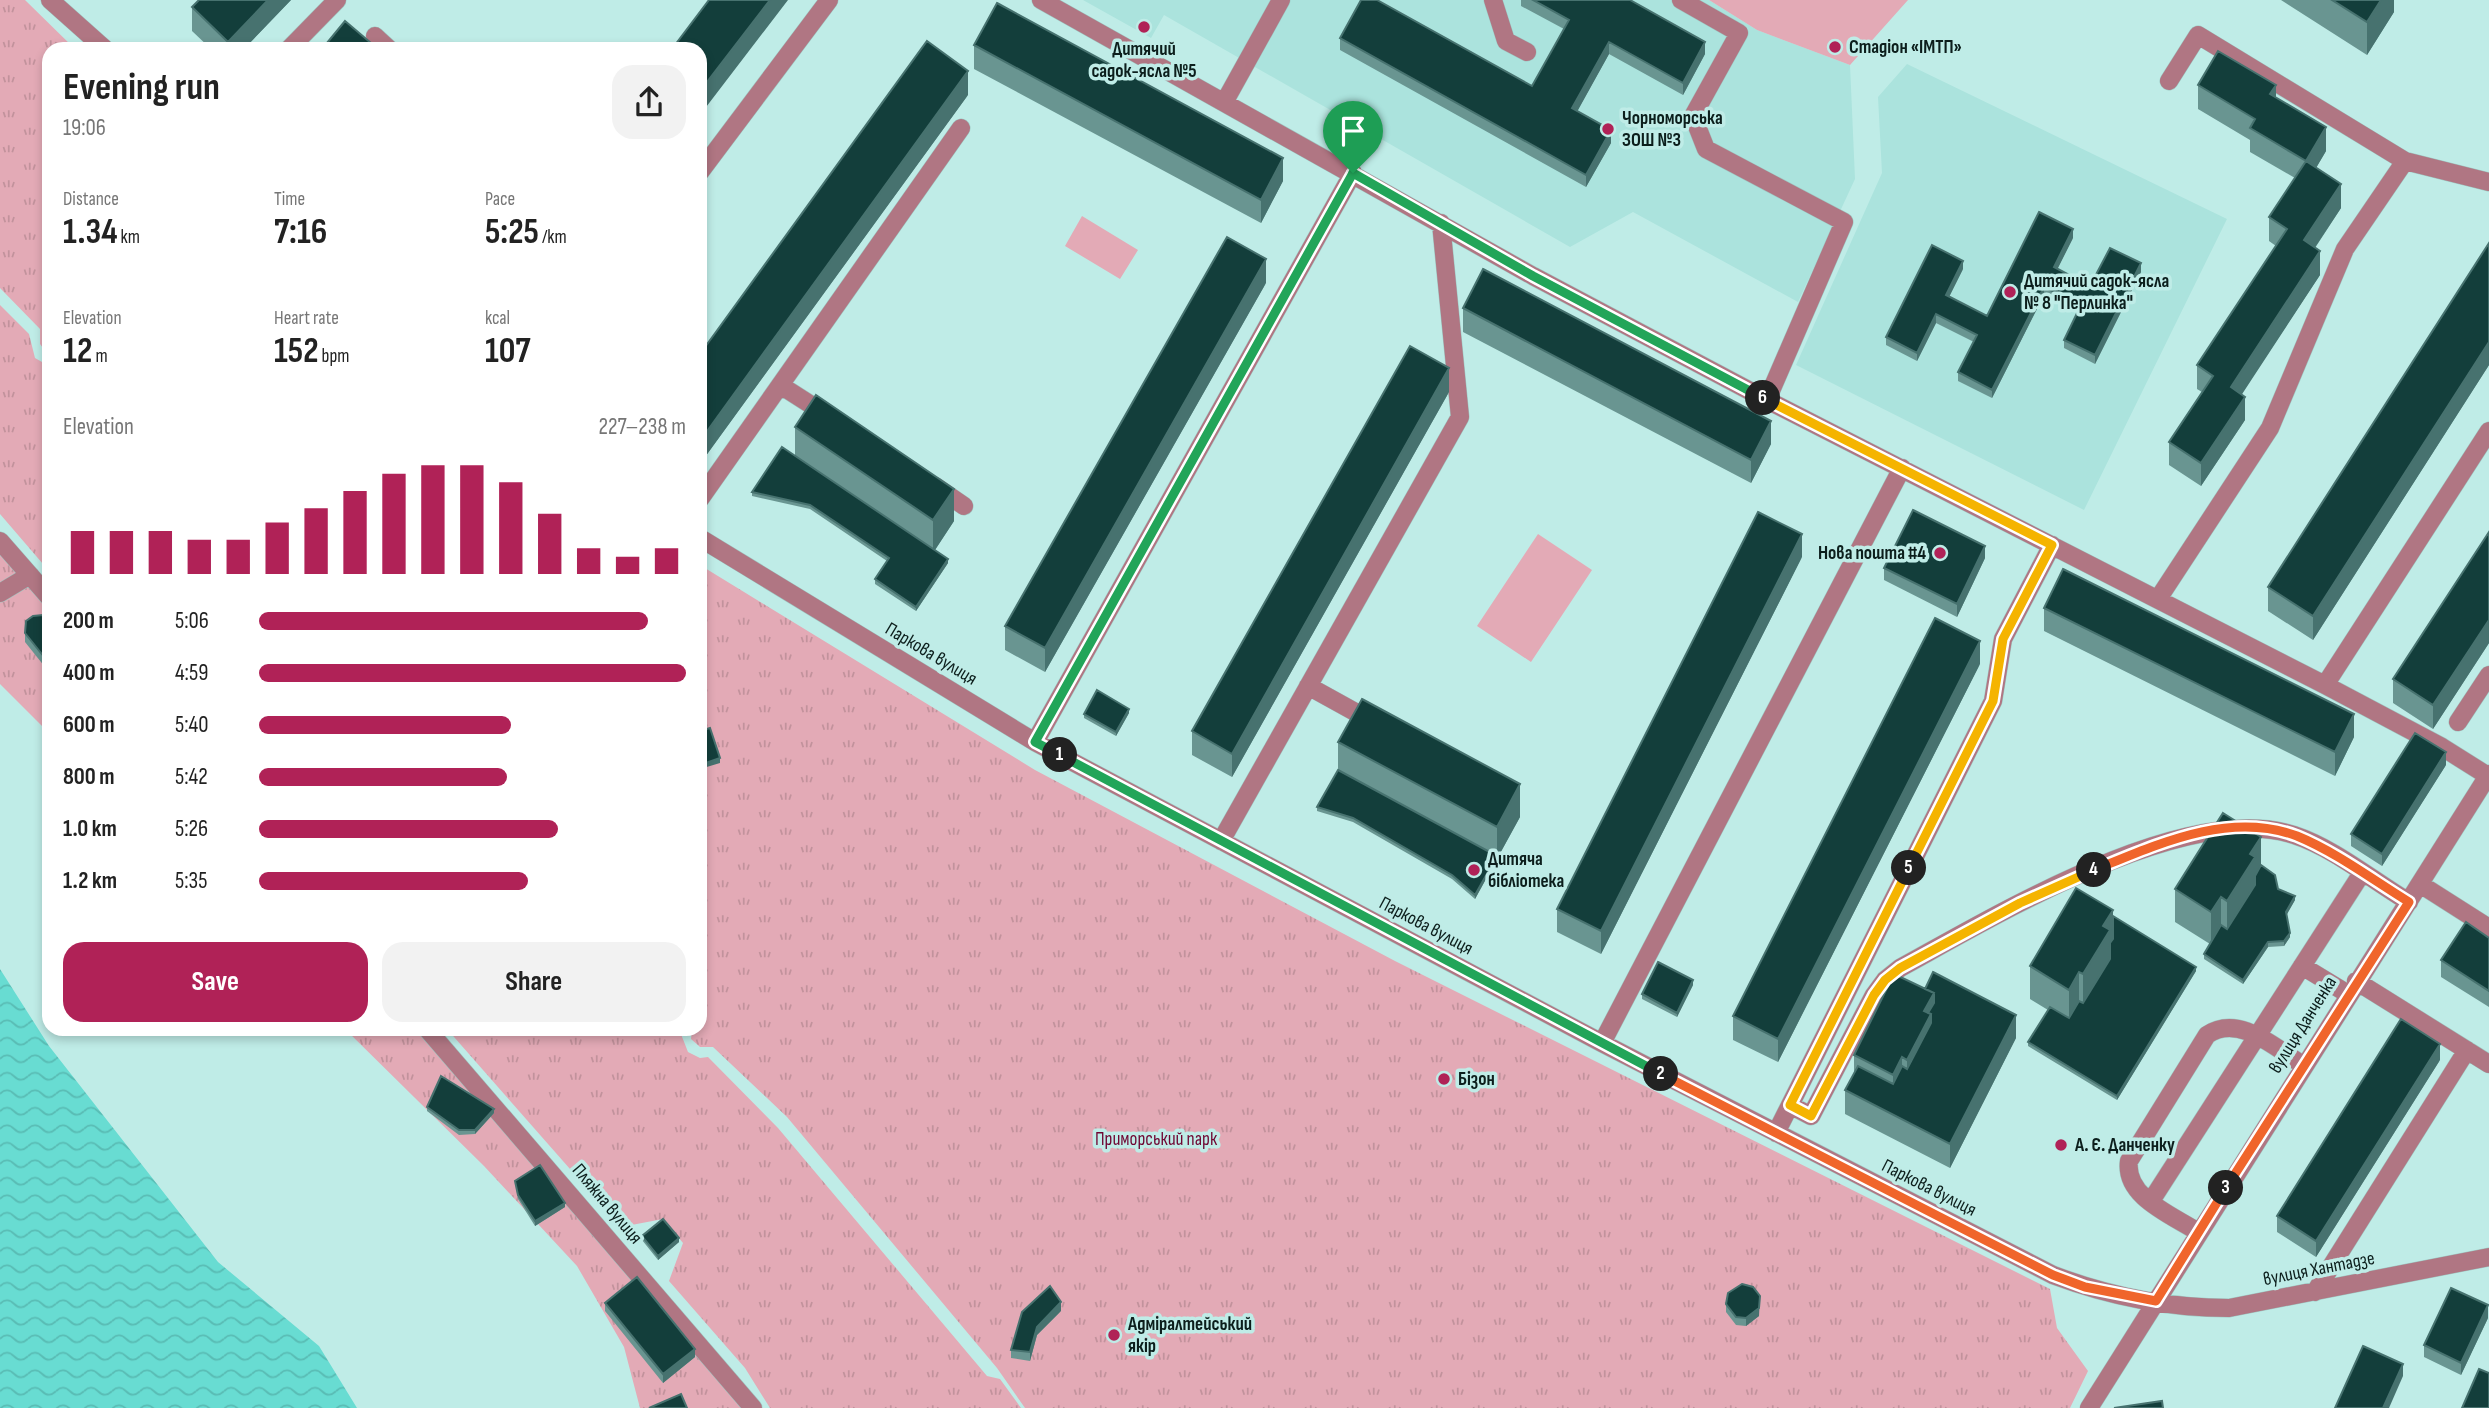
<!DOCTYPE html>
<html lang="en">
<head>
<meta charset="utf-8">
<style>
  :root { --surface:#fff; --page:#f2f2f2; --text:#222; --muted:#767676; --accent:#b02257 }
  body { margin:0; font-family:"Sofia Sans Condensed",sans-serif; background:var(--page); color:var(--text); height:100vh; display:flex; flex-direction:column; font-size:26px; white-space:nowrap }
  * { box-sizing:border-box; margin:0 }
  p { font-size:23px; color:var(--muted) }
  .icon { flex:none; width:38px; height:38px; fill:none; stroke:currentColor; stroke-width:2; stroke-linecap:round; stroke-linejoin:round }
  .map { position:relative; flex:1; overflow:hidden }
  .panel { position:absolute; left:42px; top:42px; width:665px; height:994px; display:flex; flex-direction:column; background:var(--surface); border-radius:21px; box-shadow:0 4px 10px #0003 }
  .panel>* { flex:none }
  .pin { position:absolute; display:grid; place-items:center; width:60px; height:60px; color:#fff; margin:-72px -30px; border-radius:50% 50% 50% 0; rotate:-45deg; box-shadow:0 0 7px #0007 }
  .pin .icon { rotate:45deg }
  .km { position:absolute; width:35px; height:35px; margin:-18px; border-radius:50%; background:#222; color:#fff; font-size:19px; line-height:35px; text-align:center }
  .round { display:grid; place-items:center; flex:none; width:74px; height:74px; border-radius:21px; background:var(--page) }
  .headline { display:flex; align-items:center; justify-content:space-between; height:119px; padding:0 21px }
  h1 { font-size:38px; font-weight:700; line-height:52px }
  .stats { display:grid; grid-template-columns:repeat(3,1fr); gap:10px; height:119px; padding:7px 21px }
  .stats div { display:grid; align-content:center }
  .stats b { font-size:35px; font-weight:700 }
  .stats small { font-size:19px; font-weight:400 }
  .stats p { font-size:19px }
  .chart { height:196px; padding:14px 21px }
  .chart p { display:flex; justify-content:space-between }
  .chart svg { width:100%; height:126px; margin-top:7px; stroke:var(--accent); stroke-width:6 }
  .button { display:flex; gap:14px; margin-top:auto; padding:14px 21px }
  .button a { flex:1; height:80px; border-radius:21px; background:var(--accent); color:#fff; font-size:28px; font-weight:700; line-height:80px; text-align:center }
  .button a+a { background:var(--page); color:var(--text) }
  ul { padding:0 21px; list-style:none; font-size:23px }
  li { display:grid; grid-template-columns:112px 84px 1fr; align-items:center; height:52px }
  li i { height:18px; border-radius:9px; background:var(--accent) }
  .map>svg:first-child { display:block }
  .built { fill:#abe3dd }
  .grass { fill:url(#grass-tufts) }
  .pitch { fill:#e3aab6 }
  .water { fill:url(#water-waves) }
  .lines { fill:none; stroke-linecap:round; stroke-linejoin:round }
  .minor-casing { stroke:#9fc7c2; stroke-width:19 }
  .minor { stroke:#b07683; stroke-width:18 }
  .wall { fill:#699591 }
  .shaded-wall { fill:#47726f }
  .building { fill:#133e3b; stroke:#47726f; stroke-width:2 }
  .split-1-casing { stroke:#fff; stroke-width:14 }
  .split-2-casing { stroke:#fff; stroke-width:14 }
  .split-3-casing { stroke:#fff; stroke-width:14 }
  .split-4-casing { stroke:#fff; stroke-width:14 }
  .split-5-casing { stroke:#fff; stroke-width:14 }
  .split-6-casing { stroke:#fff; stroke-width:14 }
  .split-7-casing { stroke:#fff; stroke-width:14 }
  .split-1 { stroke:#22a559; stroke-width:9 }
  .split-2 { stroke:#22a559; stroke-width:9 }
  .split-3 { stroke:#f0652b; stroke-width:9 }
  .split-4 { stroke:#f0652b; stroke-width:9 }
  .split-5 { stroke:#f5b400; stroke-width:9 }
  .split-6 { stroke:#f5b400; stroke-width:9 }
  .split-7 { stroke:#22a559; stroke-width:9 }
  .poi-dot { fill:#b02257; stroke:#bfece7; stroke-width:2.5 }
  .labels { text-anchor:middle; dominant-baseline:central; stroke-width:7; stroke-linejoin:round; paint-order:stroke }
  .poi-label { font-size:19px; font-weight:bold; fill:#0c1e1c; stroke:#bfece7; text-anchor:start }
  .street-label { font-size:19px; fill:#0c1e1c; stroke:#bfece7 }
  .park-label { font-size:19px; fill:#6f0632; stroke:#bfece7 }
</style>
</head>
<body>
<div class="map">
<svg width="2489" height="1408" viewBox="0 0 2489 1408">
  <defs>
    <pattern id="grass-tufts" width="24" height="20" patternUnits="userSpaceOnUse" patternTransform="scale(1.75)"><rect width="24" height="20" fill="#e3aab6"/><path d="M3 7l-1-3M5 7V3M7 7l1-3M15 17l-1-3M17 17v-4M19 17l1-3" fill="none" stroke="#c2929c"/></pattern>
    <pattern id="water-waves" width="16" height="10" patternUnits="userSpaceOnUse" patternTransform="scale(1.75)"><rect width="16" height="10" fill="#68dcd2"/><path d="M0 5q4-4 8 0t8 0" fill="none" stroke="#59bcb4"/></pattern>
  </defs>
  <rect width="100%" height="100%" fill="#bfece7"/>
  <path class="built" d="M1083,0H1709L1757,30L1850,65L1855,179L1798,302L1633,212L1570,247L1164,15L1151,38Z
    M1907,64L2227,219L2084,510L1796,365L1882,173L1878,97Z"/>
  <path class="grass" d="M0,0H25L75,49H49V356L40,344V329L0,288Z
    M0,305L29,334L35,358L49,366V571L0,514Z
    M0,551L49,607V733L0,684Z
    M700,565L1035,770L1395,961L2050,1289L2057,1328L2088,1371L2070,1408H1025L997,1368L787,1117L713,1047H700L691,1039L692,1029H700Z
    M345,1029H418L741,1408H640L624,1347L577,1266L484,1166Z
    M447,1029H679L688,1052L700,1058L708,1057L778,1128L987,1376L1000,1379L1021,1408H770L745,1368L669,1281L683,1243L663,1219L621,1227Z"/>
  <path class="pitch" d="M1709,0H1908L1850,65L1757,30Z
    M1082,216L1138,250L1120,279L1065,246Z
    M1538,534L1592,570L1531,662L1477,626Z"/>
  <path class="water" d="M0,969L49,1046L218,1262L319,1346L357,1408H0Z"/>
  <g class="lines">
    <defs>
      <path id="minor" d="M50,0L105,49
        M1041,0L1533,276L1767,400L2325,685L2442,747L2488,776
        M1493,0L1506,41L1527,52
        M1681,0L1739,33L1693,116L1706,149L1844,222L1767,400
        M375,36L389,49
        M289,49L337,0
        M2169,81L2198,35L2405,161L2489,182
        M1225,101L1281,0
        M700,172L829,0
        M780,385L830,417
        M935,486L964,506
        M700,499L961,128
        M700,538L1035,742L1602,1043L2053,1275C2109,1296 2169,1308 2229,1308L2489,1257
        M0,541L49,597
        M0,593L30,575
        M2158,599L2270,428L2345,249L2405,161
        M2325,685L2489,431
        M1308,686L1375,723
        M2458,722L2489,675
        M1035,742L1353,173
        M1221,841L1460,417L1441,223
        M2420,884L2489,928
        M2302,966L2348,994
        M2356,981L2489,1064
        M427,1029L753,1408
        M1602,1043L1902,468
        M1790,1105L1811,1116L1874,995L1885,980L1900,968C1995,916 2186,800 2294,835C2334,848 2372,880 2409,902
        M1776,1133L1993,701L2003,639L2052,545
        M2151,1201L2362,873
        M2198,1232C2172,1215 2124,1197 2129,1161L2207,1035C2239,1013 2275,1048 2303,1065
        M2315,1292L2467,1050
        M2089,1408L2489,774"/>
    </defs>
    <use href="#minor" class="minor-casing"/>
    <use href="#minor" class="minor"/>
  </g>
  <path class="wall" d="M199,0H291L244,49H211L192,31V7Z
    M1521,0H1630L1705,54L1683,95L1609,54L1577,111L1611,143L1586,187L1340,50V38L1532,86L1564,29L1521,6Z
    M2281,0H2394V12L2367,55Z
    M974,45L1283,181L1261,223L974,69Z
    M2198,85L2276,97L2326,151L2316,168L2341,208L2315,248L2320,275L2241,394L2245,420L2201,486L2169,465V442L2202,392L2197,389V365L2276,246L2269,241V217L2295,178L2250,152V140L2198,109Z
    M968,95L705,457L700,454V354Z
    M2073,238L2057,269L2090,286L2141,272L2095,364L2064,348V340L2077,312L2044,295L1992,398L1958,381V372L1974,342L1936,323L1917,361L1886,345V337L1963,269L1949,297L1987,316Z
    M2489,243V365L2313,640L2268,611V587Z
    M1266,283L1045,672L1005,650V626Z
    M1463,308L1771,444L1751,483L1463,332Z
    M1449,392L1232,777L1192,755V731Z
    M795,427L954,521L935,550L948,563L916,611L875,584V579L887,561L810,509L752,496V492L795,456Z
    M2489,532V643L2433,729L2393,703V679Z
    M1802,557L1601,954L1557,932V909Z
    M1985,558L1957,617L1884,580V568Z
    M2044,608L2354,737L2335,776L2044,631Z
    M49,619V672L25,642V633Z
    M1980,664L1778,1062L1733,1040V1016Z
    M1129,713L1116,736L1084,718V714Z
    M1338,742L1520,817L1475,899L1452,879L1353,822L1317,811V807L1338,770Z
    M2446,765L2382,866L2351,846V834Z
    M2261,865L2278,889L2295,900L2286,915L2290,937L2284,946L2268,947L2243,984L2204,959V954L2210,944L2175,922V889Z
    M2113,916L2196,971L2117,1100L2028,1046V1042L2048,1010L2030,999V966Z
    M2489,938V1007L2441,977V960Z
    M1693,985L1677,1017L1642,999V994Z
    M2016,1038L1950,1168L1845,1114V1090L1854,1074V1055Z
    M2440,1060L2316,1257L2277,1232V1216Z
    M427,1107L494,1113L475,1134L459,1135L427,1111Z
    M515,1181L565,1207L535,1226L518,1199Z
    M642,1236L679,1242L658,1260L642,1240Z
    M605,1303L695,1357L663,1383L605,1311Z
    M1726,1304L1759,1316L1746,1326L1736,1325L1726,1312Z
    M1061,1311L1037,1335L1030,1361L1011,1358V1350Z
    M2488,1318L2461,1375L2424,1357V1345Z"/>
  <path class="shaded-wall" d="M268,0H291L244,49H228V42Z
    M770,0H788L700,115V91Z
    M2381,0H2394V12L2367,55V22Z
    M1609,42V54L1572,121V108Z
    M1705,42V54L1683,95V83Z
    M968,71V95L705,457V434Z
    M2276,85V109L2270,94Z
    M2326,127V151L2306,185V161Z
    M1611,130V143L1586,187V175Z
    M1283,158V181L1261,223V200Z
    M2341,184V208L2304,264V240Z
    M2073,229V238L2054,276V267Z
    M2320,251V275L2231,411V387Z
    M1266,259V283L1045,672V648Z
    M1963,261V269L1946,303V295Z
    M2141,263V272L2095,364V355Z
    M2044,287V295L1992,398V390Z
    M1936,314V323L1917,361V353Z
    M2489,342V365L2313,640V616Z
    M1449,368V392L1232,777V754Z
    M2245,397V420L2201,486V463Z
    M1771,421V444L1751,483V460Z
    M954,489V521L933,553V520Z
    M1802,534V557L1601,954V931Z
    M1985,546V558L1957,617V604Z
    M948,559V563L916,611V607Z
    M2489,620V643L2433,729V705Z
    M1980,641V664L1778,1062V1039Z
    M1129,709V713L1116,736V732Z
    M2354,714V737L2335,776V752Z
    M2446,752V765L2382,866V854Z
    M720,758V763L700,769V765Z
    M1520,784V817L1475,899V895L1497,856V827Z
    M2261,837V870L2255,890L2227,933V901L2250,854Z
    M2295,896V900L2286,916V912Z
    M2221,897V929L2211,945V912Z
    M2113,910V943L2110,963L2083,1007V974L2103,926Z
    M2290,933V937L2284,946V941Z
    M2268,942V947L2243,984V980Z
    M2196,967V971L2117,1100V1096Z
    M2079,972V1005L2069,1023V990Z
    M1693,980V985L1677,1017V1013Z
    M1934,993L1931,1047L1907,1093V1060L1924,1011Z
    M2016,1015V1038L1950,1168V1144Z
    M2440,1044V1060L2316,1257V1241Z
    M1902,1057V1090L1893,1108V1075Z
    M494,1109V1113L475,1134V1130Z
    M565,1203V1207L535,1226V1221Z
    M679,1238V1242L658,1260V1256Z
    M1760,1296L1759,1316L1746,1326V1318Z
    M1061,1302V1311L1037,1335L1030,1361V1352L1037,1327Z
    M2488,1305V1318L2461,1375V1363Z
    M695,1349V1357L663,1383V1374Z
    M2403,1364V1376L2389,1408H2383Z"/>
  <path class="building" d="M199,0H268L228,42L192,7Z
    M709,0H770L700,91V49H672Z
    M1361,0H1377L1532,86L1569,20L1533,0H1630L1705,42L1683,83L1609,42L1572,108L1611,130L1586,175L1340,38Z
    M2332,0H2381L2367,22Z
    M997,3L1283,158L1261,200L974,45Z
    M345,21L378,49H322Z
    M927,41L968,71L705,434L700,430V354Z
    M2218,51L2276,85L2270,94L2326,127L2306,161L2341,184L2304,240L2320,251L2231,387L2245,397L2201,463L2169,442L2213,376L2197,365L2287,229L2269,217L2306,161L2250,128L2255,119L2198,85Z
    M2039,212L2073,229L2054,267L2090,286L2110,248L2141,263L2095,355L2064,340L2081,305L2044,287L1992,390L1958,372L1977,335L1936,314L1917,353L1886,337L1932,245L1963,261L1946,295L1987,316Z
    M1227,237L1266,259L1045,648L1005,626Z
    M2489,243V342L2313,616L2268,587Z
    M1483,269L1771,421L1751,460L1463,308Z
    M1410,346L1449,368L1232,754L1192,731Z
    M816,395L954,489L933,520L795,427Z
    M782,447L948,559L916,607L875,579L889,558L810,505L752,492Z
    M1913,510L1985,546L1957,604L1884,568Z
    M1758,512L1802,534L1601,931L1557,909Z
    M2489,532V620L2433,705L2393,679Z
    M2063,569L2354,714L2335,752L2044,608Z
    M43,615L49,619V663L25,633L26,621L33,616Z
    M1935,618L1980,641L1778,1039L1733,1016Z
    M1097,690L1129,709L1116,732L1084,714Z
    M1362,699L1520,784L1497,827L1338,742Z
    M710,728L720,758L700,765V731Z
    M2415,733L2446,752L2382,854L2351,834Z
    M1338,770L1497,856L1475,895L1452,875L1353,818L1317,807Z
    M2223,813L2261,837L2250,854L2255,857L2227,901L2221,897L2211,912L2175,889Z
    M2261,865L2275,875L2278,889L2295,896L2286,912L2290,933L2284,941L2268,942L2243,980L2204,954L2221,925L2227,929L2255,885V876Z
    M2076,888L2113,910L2103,926L2110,930L2083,974L2079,972L2069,990L2030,966Z
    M2113,916L2196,967L2117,1096L2028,1042L2050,1007L2069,1018L2079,1001L2083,1003L2110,959V943L2113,939Z
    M2466,922L2489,938V991L2441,960Z
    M1658,962L1693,980L1677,1013L1642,994Z
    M1933,972L2016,1015L1950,1144L1845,1090L1858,1066L1893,1084L1902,1066L1907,1069L1931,1023V1014L1928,1013L1934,1003V993L1925,989Z
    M1894,974L1934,993L1924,1011L1931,1014L1907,1060L1902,1057L1893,1075L1854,1055Z
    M2401,1019L2440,1044L2316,1241L2277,1216Z
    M441,1076L494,1109L475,1130H459L427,1107Z
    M540,1165L565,1203L535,1221L518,1195L515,1181Z
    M663,1219L679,1238L658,1256L642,1236Z
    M637,1277L695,1349L663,1374L605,1303Z
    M1742,1284L1753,1287L1760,1296L1759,1308L1746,1318L1736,1317L1726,1304L1728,1293Z
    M1050,1286L1061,1302L1037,1327L1030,1352L1011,1350L1022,1312Z
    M2451,1288L2488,1305L2461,1363L2424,1345Z
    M2363,1346L2403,1364L2383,1408H2335Z
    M2479,1369L2489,1373V1408H2462Z
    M681,1394L687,1408H649Z
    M2162,1401L2163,1408H2114Z"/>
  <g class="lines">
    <defs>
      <path id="split-1" d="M1060,755L1035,742L1353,173"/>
      <path id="split-2" d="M1060,755L1661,1074"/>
      <path id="split-3" d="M1661,1074L2053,1275L2085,1287L2156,1301L2226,1188"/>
      <path id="split-4" d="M2094,870C2156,845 2229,810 2297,836C2336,852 2373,880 2409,902L2226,1188"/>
      <path id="split-5" d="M1909,868L1790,1105L1811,1116L1874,995L1885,980L1900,968L2020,903L2094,870"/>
      <path id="split-6" d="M1763,398L2052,545L2003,639L1993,701L1909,868"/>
      <path id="split-7" d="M1353,173L1533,276L1763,398"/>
    </defs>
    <use href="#split-1" class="split-1-casing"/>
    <use href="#split-2" class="split-2-casing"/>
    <use href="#split-3" class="split-3-casing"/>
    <use href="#split-4" class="split-4-casing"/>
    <use href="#split-5" class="split-5-casing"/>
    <use href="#split-6" class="split-6-casing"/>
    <use href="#split-7" class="split-7-casing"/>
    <use href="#split-1" class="split-1"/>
    <use href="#split-2" class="split-2"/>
    <use href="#split-3" class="split-3"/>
    <use href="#split-4" class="split-4"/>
    <use href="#split-5" class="split-5"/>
    <use href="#split-6" class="split-6"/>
    <use href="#split-7" class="split-7"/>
  </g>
  <g class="poi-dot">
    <circle cx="1144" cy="27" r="7"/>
    <circle cx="1835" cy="47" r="7"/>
    <circle cx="1608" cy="129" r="7"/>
    <circle cx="2010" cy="292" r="7"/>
    <circle cx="1940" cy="553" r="7"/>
    <circle cx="1474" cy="870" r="7"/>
    <circle cx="1444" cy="1079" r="7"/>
    <circle cx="2061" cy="1145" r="7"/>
    <circle cx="1114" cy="1335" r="7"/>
  </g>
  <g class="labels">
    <g class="poi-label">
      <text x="1849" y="47">Стадіон «ІМТП»</text>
      <text x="1144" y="49" text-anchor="middle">Дитячий<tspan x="1144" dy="22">садок-ясла №5</tspan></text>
      <text x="1622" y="118">Чорноморська<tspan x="1622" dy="22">ЗОШ №3</tspan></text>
      <text x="2024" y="281">Дитячий садок-ясла<tspan x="2024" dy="22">№ 8 "Перлинка"</tspan></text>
      <text x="1926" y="553" text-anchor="end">Нова пошта #4</text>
      <text x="1488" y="859">Дитяча<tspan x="1488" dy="22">бібліотека</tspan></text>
      <text x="1458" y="1079">Бізон</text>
      <text x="2075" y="1145">А. Є. Данченку</text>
      <text x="1128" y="1324">Адміралтейський<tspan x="1128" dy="22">якір</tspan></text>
    </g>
    <g class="street-label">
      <text transform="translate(931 654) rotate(31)">Паркова вулиця</text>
      <text transform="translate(1426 926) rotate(28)">Паркова вулиця</text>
      <text transform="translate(2303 1025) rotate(-58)">вулиця Данченка</text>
      <text transform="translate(1929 1188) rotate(27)">Паркова вулиця</text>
      <text transform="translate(607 1204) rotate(50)">Пляжна вулиця</text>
      <text transform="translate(2319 1269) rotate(-11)">вулиця Хантадзе</text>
    </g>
    <g class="park-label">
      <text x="1156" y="1139">Приморський парк</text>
    </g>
  </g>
</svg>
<div class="pin" style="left:1353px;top:173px;background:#1e9e55"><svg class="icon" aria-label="arrive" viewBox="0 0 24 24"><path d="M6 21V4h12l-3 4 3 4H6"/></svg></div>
<b class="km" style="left:1060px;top:755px">1</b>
<b class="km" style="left:1661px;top:1074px">2</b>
<b class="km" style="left:2226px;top:1188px">3</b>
<b class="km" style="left:2094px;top:870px">4</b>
<b class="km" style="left:1909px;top:868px">5</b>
<b class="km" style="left:1763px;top:398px">6</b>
<section class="panel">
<div class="headline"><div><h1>Evening run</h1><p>19:06</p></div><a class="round"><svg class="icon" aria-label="share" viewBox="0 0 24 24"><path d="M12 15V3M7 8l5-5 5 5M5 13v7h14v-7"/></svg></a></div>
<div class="stats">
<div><p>Distance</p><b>1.34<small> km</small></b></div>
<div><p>Time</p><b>7:16</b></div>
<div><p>Pace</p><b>5:25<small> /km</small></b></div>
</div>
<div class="stats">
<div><p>Elevation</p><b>12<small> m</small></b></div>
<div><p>Heart rate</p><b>152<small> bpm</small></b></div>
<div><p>kcal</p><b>107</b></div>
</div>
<div class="chart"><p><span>Elevation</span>227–238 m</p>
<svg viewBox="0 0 160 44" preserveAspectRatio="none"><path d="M5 44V29M15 44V29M25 44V29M35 44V32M45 44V32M55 44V26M65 44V21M75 44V15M85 44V9M95 44V6M105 44V6M115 44V12M125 44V23M135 44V35M145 44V38M155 44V35"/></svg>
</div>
<ul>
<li><b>200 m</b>5:06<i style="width:91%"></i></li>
<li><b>400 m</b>4:59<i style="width:100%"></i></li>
<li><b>600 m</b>5:40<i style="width:59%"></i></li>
<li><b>800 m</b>5:42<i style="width:58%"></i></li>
<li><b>1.0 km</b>5:26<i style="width:70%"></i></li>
<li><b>1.2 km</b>5:35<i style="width:63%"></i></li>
</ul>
<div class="button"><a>Save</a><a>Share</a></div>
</section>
</div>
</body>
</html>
